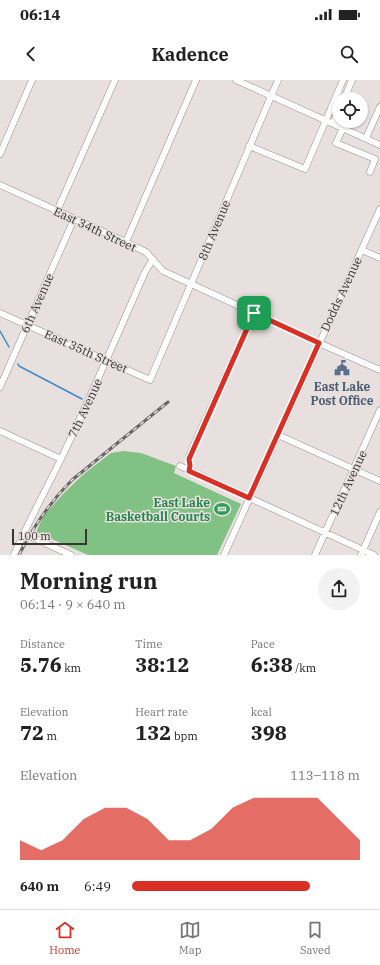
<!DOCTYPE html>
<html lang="en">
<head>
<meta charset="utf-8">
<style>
  :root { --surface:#fff; --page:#f2f2f2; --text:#222; --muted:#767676; --line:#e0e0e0; --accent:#d93025 }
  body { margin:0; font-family:"IBM Plex Serif",serif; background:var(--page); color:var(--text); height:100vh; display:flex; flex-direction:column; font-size:15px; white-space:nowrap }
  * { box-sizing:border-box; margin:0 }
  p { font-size:13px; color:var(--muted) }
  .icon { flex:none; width:22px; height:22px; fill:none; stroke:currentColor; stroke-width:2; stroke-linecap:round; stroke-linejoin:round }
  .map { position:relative; height:475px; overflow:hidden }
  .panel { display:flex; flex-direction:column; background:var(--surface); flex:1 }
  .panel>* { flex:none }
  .tools { position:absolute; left:332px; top:12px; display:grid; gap:8px }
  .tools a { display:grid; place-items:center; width:36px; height:36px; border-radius:50%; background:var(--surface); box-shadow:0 1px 3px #0004; font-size:20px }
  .scale { position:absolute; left:12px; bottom:10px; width:75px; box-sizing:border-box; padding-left:4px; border:2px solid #383534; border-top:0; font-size:11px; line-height:14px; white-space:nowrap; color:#383534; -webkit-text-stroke:3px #e7e0de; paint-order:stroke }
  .pin { position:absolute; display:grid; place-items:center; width:34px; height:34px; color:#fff; margin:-17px; border-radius:8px; box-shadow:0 2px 6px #0006 }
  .round { display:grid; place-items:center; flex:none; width:42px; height:42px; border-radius:21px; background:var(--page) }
  .overview { display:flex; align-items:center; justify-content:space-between; height:68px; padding:0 20px }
  h1 { font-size:22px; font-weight:800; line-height:30px }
  .metrics { display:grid; grid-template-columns:repeat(3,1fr); gap:6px; height:68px; padding:4px 20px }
  .metrics div { display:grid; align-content:center }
  .metrics b { font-size:20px; font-weight:800 }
  .metrics small { font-size:11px; font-weight:400 }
  .metrics p { font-size:11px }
  .chart { height:112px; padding:8px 20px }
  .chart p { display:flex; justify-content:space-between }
  .chart svg { width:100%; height:72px; margin-top:4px; fill:var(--accent); opacity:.7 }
  ul { padding:0 20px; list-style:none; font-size:13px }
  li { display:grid; grid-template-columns:64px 48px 1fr; align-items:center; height:30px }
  li i { height:10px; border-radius:5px; background:var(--accent) }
  .status { display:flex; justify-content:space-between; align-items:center; height:28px; padding:0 20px; background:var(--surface); direction:ltr }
  .status svg { height:11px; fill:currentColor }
  header { display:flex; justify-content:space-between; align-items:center; height:52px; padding:0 20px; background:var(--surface); font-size:18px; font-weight:800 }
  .menu { display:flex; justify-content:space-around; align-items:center; height:56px; border-top:1px solid var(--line); background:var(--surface); font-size:11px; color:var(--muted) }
  .menu a { display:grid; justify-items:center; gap:2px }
  .menu .active { color:var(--accent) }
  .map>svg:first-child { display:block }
  .green { fill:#81c184 }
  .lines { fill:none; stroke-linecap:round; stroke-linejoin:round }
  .stream { stroke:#4089ca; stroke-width:1.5 }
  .minor-casing { stroke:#958f8d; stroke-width:7 }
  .minor { stroke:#fff; stroke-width:6 }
  .rail-casing { stroke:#696564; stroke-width:3 }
  .rail { stroke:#e7e0de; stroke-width:1.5; stroke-dasharray:4.5; stroke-linecap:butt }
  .route-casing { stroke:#fff; stroke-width:8 }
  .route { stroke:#d93025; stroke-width:5 }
  .labels { text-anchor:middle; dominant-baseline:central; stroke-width:3; stroke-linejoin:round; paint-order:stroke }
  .street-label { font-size:12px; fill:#383534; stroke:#e7e0de }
  .service-label { font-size:12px; font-weight:bold; fill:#4e5e75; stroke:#e7e0de }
  .leisure-label { font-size:12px; font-weight:bold; fill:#27864d; stroke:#e7e0de; text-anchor:end }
</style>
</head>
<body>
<div class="status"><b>06:14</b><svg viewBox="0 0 49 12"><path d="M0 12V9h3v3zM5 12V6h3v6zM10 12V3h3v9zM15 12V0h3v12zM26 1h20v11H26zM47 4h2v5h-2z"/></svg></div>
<header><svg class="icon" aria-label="back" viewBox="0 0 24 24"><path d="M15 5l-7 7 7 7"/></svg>Kadence<svg class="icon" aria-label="search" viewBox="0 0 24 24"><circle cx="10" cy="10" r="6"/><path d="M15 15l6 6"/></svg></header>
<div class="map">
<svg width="380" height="475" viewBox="0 0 380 475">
  <rect width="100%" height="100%" fill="#e7e0de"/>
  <path class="green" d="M123,371L141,373L176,386L174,393L241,424L217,475H88L36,452L44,435L65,412L85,393L111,373Z"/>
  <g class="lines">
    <path class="stream" d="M0,251L9,267
      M18,284L19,286L82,319"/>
    <defs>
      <path id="minor" d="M236,0L380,65
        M344,19L352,0
        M333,43L339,29
        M343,48L336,63L375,79L370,92
        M366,58L380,27
        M249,66L305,89L343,0
        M0,74L32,0
        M0,105L126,162L146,172L163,191L319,263L380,290
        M57,131L115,0
        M126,162L196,0
        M362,170L380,178
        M0,233L150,300L278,0
        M0,307L74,139
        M0,351L61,379
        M278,355L380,401
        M180,386L374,475
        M189,391L190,386L189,376L254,233
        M23,453L71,475
        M14,475C28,442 46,410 62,377C91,316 118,254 145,192L153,179
        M224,475L380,129
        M315,475L380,330
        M361,475L380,432"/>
    </defs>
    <use href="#minor" class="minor-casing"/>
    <use href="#minor" class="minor"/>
    <defs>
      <path id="rail" d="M19,475C33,447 50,422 72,400L168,322"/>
    </defs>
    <use href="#rail" class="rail-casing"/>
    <use href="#rail" class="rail"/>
  </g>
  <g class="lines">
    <defs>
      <path id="route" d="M254,233L319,263L249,418L189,391L190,386L189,379Z"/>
    </defs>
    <use href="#route" class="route-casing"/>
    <use href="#route" class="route"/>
  </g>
  <defs>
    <symbol id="civic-bare" viewBox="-9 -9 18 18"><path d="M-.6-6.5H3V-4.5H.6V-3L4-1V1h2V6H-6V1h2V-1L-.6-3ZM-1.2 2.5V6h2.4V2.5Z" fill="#5c6f8a" stroke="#e7e0de" stroke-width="2.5" paint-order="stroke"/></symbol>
    <symbol id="stadium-bare" viewBox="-9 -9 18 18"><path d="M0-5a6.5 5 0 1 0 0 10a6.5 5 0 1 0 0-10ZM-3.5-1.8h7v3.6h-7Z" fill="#2e9e5b" stroke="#e7e0de" stroke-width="2.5" paint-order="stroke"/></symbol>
  </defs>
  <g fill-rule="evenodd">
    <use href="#civic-bare" x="331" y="277" width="22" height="22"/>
    <use href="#stadium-bare" x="211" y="418" width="22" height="22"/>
  </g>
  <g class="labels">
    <g class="street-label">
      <text transform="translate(95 149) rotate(25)">East 34th Street</text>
      <text transform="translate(214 150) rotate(-67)">8th Avenue</text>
      <text transform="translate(341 214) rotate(-65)">Dodds Avenue</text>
      <text transform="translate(37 223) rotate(-66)">6th Avenue</text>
      <text transform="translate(86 271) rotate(24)">East 35th Street</text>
      <text transform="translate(85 328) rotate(-65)">7th Avenue</text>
      <text transform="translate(348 403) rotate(-65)">12th Avenue</text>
    </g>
    <g class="service-label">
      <text x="342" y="306">East Lake<tspan x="342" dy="14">Post Office</tspan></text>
    </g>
    <g class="leisure-label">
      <text x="210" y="422">East Lake<tspan x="210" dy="14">Basketball Courts</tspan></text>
    </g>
  </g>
</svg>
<div class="tools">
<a><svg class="icon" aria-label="locate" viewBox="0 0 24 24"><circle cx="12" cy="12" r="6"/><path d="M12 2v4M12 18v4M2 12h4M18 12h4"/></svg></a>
</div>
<div class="scale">100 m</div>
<div class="pin" style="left:254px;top:233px;background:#1e9e55"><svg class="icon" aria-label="arrive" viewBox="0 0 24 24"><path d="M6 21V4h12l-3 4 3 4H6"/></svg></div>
</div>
<section class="panel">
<div class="overview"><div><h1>Morning run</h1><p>06:14 · 9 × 640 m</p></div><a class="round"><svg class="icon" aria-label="share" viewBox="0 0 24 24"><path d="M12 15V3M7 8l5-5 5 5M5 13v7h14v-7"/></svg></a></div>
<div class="metrics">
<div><p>Distance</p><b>5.76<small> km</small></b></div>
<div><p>Time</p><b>38:12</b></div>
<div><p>Pace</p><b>6:38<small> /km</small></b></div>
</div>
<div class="metrics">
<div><p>Elevation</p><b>72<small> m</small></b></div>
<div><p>Heart rate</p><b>132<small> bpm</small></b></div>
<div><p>kcal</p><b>398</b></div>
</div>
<div class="chart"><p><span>Elevation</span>113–118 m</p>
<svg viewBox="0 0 160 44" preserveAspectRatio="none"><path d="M0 44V32L10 38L20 32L30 19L40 12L50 12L60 19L70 32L80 32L90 25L100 12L110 6L120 6L130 6L140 6L150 19L160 32V44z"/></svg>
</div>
<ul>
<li><b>640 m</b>6:49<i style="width:78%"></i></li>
</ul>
</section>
<nav class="menu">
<a class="active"><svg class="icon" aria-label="home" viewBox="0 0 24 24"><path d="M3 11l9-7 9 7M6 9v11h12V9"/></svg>Home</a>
<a><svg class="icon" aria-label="map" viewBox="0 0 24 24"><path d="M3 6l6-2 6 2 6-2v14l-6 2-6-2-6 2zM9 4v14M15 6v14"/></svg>Map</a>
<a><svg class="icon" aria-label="saved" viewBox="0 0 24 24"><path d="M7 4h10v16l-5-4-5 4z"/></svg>Saved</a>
</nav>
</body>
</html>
